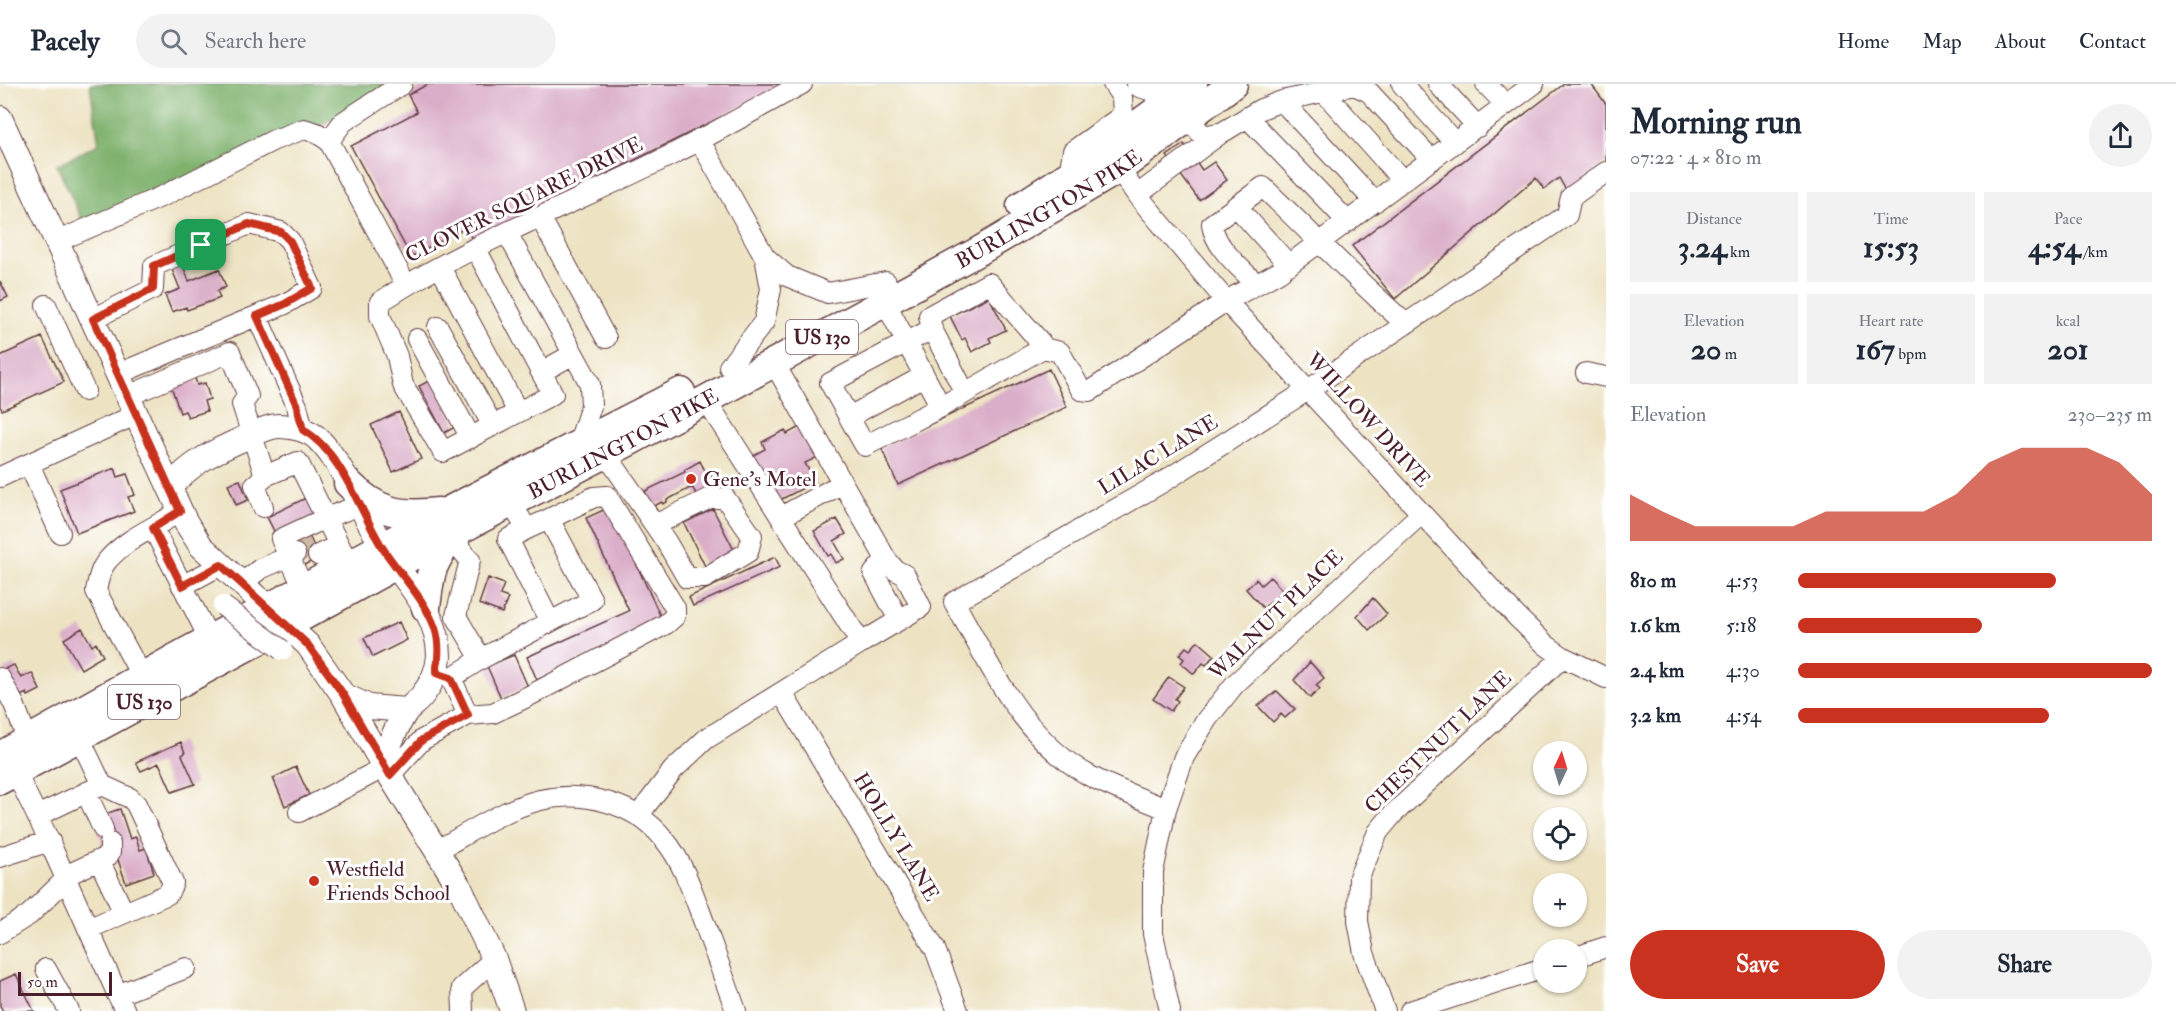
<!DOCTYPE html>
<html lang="en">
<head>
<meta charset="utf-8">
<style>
  :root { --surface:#fff; --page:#f2f2f3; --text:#1f2937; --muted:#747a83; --line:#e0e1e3; --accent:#c8321e }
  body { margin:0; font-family:"IM FELL Double Pica",serif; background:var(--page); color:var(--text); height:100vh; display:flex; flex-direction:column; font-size:22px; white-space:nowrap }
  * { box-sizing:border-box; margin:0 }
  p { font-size:20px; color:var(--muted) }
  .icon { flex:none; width:33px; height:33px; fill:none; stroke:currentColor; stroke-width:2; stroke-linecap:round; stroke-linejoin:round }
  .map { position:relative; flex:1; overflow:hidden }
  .details { display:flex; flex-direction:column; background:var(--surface); width:570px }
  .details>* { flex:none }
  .needle { width:39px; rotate:4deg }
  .buttons { position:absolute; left:1533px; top:657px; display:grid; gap:12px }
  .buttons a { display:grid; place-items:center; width:54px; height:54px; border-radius:50%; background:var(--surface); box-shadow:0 2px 4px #0004; font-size:30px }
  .scale { position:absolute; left:18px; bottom:15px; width:94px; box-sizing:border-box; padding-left:6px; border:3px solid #4a1f2b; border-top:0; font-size:16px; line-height:21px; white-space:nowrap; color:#4a1f2b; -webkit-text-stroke:4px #fff; paint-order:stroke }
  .pin { position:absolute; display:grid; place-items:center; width:51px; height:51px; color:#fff; margin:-26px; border-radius:12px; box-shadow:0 3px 9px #0006 }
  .round { display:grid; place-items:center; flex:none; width:63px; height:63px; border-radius:32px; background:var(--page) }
  .summary { display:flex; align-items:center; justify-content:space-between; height:102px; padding:0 24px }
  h1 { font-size:33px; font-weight:700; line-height:45px }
  .metrics { display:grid; grid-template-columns:repeat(3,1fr); gap:9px; height:102px; padding:6px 24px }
  .metrics div { display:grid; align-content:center; border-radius:0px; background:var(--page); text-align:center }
  .metrics b { font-size:30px; font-weight:700 }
  .metrics small { font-size:16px; font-weight:400 }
  .metrics p { font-size:16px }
  .chart { height:168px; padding:12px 24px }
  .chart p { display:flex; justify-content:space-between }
  .chart svg { width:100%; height:108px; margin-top:6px; fill:var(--accent); opacity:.7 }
  .cta { display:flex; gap:12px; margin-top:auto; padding:12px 24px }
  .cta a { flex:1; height:69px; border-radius:36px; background:var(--accent); color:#fff; font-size:24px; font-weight:700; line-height:69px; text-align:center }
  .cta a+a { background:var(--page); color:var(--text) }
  ul { padding:0 24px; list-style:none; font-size:20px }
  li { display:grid; grid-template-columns:96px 72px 1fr; align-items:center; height:45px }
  li i { height:15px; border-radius:8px; background:var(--accent) }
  header { display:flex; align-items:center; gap:36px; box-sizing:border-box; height:84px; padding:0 30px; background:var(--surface); border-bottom:2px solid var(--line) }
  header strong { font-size:28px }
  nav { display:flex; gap:33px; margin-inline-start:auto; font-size:21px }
  .search { width:420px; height:54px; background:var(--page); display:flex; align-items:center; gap:15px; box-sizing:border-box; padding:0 21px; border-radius:33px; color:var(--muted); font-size:22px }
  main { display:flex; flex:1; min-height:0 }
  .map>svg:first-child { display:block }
  .forest { fill:#80b26e; stroke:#65684c; stroke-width:1.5 }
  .building { fill:#daadc8 }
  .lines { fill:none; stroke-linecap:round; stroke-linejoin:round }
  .minor-tunnel { stroke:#ccbca5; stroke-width:20; stroke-dasharray:20 10; stroke-linecap:butt }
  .minor-casing { stroke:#623c42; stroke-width:22 }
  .major-casing { stroke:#623c42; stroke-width:26 }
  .highway-casing { stroke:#623c42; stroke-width:31 }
  .minor { stroke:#fff; stroke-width:20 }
  .major { stroke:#fff; stroke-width:24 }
  .highway { stroke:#fff; stroke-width:28 }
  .minor-bridge-casing { stroke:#623c42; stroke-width:22; stroke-linecap:butt }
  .minor-bridge { stroke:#fff; stroke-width:20 }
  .route-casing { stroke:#fff; stroke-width:12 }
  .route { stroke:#c8321e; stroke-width:8 }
  .poi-dot { fill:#c8321e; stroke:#fff; stroke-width:2 }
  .labels { text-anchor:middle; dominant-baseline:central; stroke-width:6; stroke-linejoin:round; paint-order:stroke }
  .shield { fill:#fff; stroke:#80626b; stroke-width:1.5 }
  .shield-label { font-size:20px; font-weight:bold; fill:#4a1f2b }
  .street-label { font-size:21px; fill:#4a1f2b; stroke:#fff }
  .poi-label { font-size:21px; fill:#4a1f2b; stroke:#fff; text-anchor:start }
</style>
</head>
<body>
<header>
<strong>Pacely</strong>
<div class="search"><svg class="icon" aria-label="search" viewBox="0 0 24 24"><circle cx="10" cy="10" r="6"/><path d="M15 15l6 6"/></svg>Search here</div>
<nav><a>Home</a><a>Map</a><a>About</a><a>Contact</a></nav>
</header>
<main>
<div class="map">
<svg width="1606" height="927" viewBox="0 0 1606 927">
  <rect width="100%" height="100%" fill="#fff"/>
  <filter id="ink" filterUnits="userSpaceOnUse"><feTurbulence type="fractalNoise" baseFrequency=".0167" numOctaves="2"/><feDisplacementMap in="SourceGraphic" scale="12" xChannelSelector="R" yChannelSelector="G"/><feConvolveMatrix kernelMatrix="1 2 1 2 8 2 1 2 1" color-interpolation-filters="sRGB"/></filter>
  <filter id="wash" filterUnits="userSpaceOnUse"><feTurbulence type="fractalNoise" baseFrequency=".008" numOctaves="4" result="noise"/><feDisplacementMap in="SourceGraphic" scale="24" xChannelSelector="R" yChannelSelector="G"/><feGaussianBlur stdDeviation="1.35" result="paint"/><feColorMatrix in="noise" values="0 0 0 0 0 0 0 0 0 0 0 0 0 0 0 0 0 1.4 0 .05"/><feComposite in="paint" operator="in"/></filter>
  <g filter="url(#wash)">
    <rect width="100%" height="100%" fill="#ede3c3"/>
    <path class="forest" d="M90,0H402L91,155L57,81L99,60Z"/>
    <g id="blocks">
      <path class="building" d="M428,0H787L474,156L465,144L411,173L351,62L417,28L408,11Z
        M1564,0H1591L1606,20V78L1567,108L1559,94L1544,105L1536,94L1395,215L1352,162Z
        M1184,60L1202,86L1214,78L1227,96L1199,116L1167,72Z
        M180,174L189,197L219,185L226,203L217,207L220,214L187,226L186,223L172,228L165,211L180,205L169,178Z
        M0,197L8,213L0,217Z
        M989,213L1006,246L989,254L991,258L972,268L965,254L962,256L950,232Z
        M42,253L64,298L2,326L0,322V272Z
        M1049,285L1067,323L898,401L881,363Z
        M195,294L197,301L205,299L210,315L204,317L207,327L188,333L185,327L180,329L171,302Z
        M433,295L457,342L444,349L419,302Z
        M399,328L421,375L393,388L371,341Z
        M805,340L822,371L805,379L815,398L778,417L748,374L765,365L762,358L785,346L787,350Z
        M700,377L705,387L708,386L718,403L698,413L692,403L667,416V418L663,420L662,418L652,423L645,407L685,388L684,386Z
        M115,384L118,393L127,390L135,411L128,413L134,427L77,449L60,405Z
        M240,396L248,416L236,421L228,400Z
        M310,412L320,431L277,453L267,433Z
        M610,423L663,538L537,596L527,573L629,527L586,434Z
        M713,425L736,470L706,484L684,439Z
        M837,435L846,450L834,457L844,475L836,479L831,470L828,472L814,447Z
        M308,449L319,474L302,482L289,458Z
        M775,473L780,483L693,522L689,513Z
        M1270,493L1284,508L1263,524L1246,505L1256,495L1261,501Z
        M488,494L504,500L500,511L508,514L502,529L479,520Z
        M1373,514L1387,530L1369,546L1357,532Z
        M399,538L407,556L373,573L364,554Z
        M82,544L92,562L96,559L103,572L81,585L64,555Z
        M1198,557L1214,571L1206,581L1203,579L1194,590L1181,579L1184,575L1179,571L1186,563L1190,566Z
        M514,571L528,603L501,614L487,582Z
        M1310,578L1324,594L1316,601L1320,605L1310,614L1294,596Z
        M14,581L21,594L32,589L40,606L28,612L27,609L18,613L4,585Z
        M1169,593L1184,603L1175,615L1178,617L1171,627L1153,615Z
        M1277,607L1295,625L1285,634L1281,630L1273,638L1258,622Z
        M181,658L185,669L182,671L195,700L172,708L159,679L141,687L136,678Z
        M296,683L309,711L285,722L273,694Z
        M120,725L130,755L136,753L140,766L146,764L154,789L126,799L116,770L103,761L97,746L102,731Z
        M16,890L34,927H3L0,922V897Z"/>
    </g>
  </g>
  <g filter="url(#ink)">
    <use href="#blocks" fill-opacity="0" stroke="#623c42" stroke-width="1.5"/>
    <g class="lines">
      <path class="minor-tunnel" d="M295,470L313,461"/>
      <defs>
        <path id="minor" d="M1137,0L1139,3L1157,8L1169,0
          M1402,0L1455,59
          M1438,0L1478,43
          M1486,0L1506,21
          M1324,8L1403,97
          M1282,17L1375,118
          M1188,33L1203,52L1223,48L1261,25L1282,17L1354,1L1369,8L1432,76
          M1247,33L1348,138
          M699,55L765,173
          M329,57L343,38L402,0
          M1119,85L1137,111L1226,217L1517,533L1546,561L1563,573L1606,594
          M1069,91L1073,67L1123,31L1122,13L1113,0
          M1137,111L1220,50
          M1236,122L1289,181
          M540,133L606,254
          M507,149L590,300L591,322L578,361
          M58,157L165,111L274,56L304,45L317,49L329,57L406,201
          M476,165L541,288
          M440,183L518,328
          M1256,200C1241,184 1214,163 1212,140L1263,103C1311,149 1356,196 1406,240
          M885,218L941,323L865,362L830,299L932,245L929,232L989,199L1041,259L1043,264L941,323
          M46,221L85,307
          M257,232L297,322L303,346
          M93,235L153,205L154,182L249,140L281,148L290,157L312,204L285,220L118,290
          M438,243L493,342
          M932,245L965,309
          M417,255L471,354
          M1043,264L1060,268L1081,306L1090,307L1226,217L1279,188L1534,0
          M572,271L541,288L553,310L443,368L403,301L397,272L380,232V218C472,158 576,119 673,70C717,48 759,23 802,0
          M729,283L764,238L771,205L765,173L787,192L828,209L886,198
          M1586,289L1606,293
          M128,312L230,268L248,312L242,320L265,392
          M706,316L861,559L921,523L905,491L895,486L886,475L774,279
          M849,333L924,292
          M606,370L667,459L687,494H705L748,468L752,452L725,414H710L655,441
          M29,380L60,449
          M0,393L135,331
          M511,419L527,445L508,455L550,538L592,516L549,435L527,445
          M263,423L255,401L265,392L298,378L349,481
          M781,433L843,399
          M153,444L210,556
          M318,471L339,461
          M886,475L874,489L899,536
          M241,500L260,485L295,470
          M182,502L221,481
          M304,505L281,455L326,434L360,421
          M481,575L550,538
          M436,589L451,594L481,575L456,532L470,476L458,462L461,445
          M142,593L96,507C98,497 100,485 107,477C126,454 157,443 180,427
          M0,594L14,620L28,657
          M782,609L935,865L958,927
          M468,631L493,629L527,613L666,540L675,532V524L607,412L594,413L549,435
          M15,687L45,748L125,927
          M390,691L422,656L468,631L451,594
          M86,708L103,745
          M1166,725C1141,714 1114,705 1090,692C1022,655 991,582 954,518L1163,398L1308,306L1567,131L1571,113L1606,88
          M299,728L385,683
          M37,732L102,701L79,653
          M638,732L673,686L706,655L861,559
          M438,766C470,748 504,725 540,716C584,706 635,719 664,755C684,779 694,812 705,841C715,870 726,898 736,927
          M0,773L50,757
          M99,776L124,829
          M65,792L108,772L110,768V759
          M88,845L168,810L173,799L136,720L130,714L102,701
          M0,849L29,831L66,795
          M1576,873L1606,863
          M46,885L69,927
          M117,911L186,884
          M463,927L462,904L494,875
          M1170,927L1153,850V788L1166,725L1184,673L1207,635L1235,600L1421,430
          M1385,927L1364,869L1358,837L1359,793L1378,748L1393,730L1563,573
          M1410,927L1544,884"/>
        <path id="major" d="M0,34L185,437L201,462L308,561L343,611L382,679L460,804L494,875L512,927
          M170,403C192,378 215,367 245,354C255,349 268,342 280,342C292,342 309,346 318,355C346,383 362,431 384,464C405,499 439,528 439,572C438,587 431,601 421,613C416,619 409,623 405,629C395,645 389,662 382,679
          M343,611L369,623L406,626"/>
        <g id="highway">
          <path d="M1021,122L1069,91L1193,0"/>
          <path d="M348,399C377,428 399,433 439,428"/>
          <path d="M426,524C430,491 430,478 454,453"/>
          <path d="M0,672L188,567L450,426L681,308"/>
          <path id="s1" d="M0,696L287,541L461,445L630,357L979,167L1119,85L1233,0"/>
        </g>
      </defs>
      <use href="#minor" class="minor-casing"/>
      <use href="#major" class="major-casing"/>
      <use href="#highway" class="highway-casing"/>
      <use href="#minor" class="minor"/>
      <use href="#major" class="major"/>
      <use href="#highway" class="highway"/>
      <defs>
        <path id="minor-bridge" d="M223,522L282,566"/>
      </defs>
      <use href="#minor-bridge" class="minor-bridge-casing"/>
      <use href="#minor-bridge" class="minor-bridge"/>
    </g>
  </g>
  <g class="lines" filter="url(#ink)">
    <defs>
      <path id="route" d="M249,140L281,148L290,157L312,204L285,220L257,232L297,322L303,346C341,367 360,427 382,463C399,490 424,513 435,544C440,559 439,574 436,589L451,594L468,631L422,656L390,691L343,610L308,561L221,481L182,502L153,444L180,427L93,235L153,205L154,182Z"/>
    </defs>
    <use href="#route" class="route-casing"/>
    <use href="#route" class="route"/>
  </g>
  <g class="poi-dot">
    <circle cx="691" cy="395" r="6"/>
    <circle cx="314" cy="797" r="6"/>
  </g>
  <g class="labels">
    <g class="shield">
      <rect x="786" y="236" width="72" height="34" rx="4.5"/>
      <rect x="108" y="601" width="72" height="34" rx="4.5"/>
    </g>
    <g class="shield-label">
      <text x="822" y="253">US 130</text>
      <text x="144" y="618">US 130</text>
    </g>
    <g class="street-label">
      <text transform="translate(524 116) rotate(-26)">CLOVER SQUARE DRIVE</text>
      <text stroke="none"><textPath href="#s1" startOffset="1194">BURLINGTON PIKE</textPath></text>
      <text transform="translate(1368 336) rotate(48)">WILLOW DRIVE</text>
      <text stroke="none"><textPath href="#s1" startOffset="708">BURLINGTON PIKE</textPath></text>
      <text transform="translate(1158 371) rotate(-31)">LILAC LANE</text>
      <text transform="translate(1276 531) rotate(-44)">WALNUT PLACE</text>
      <text transform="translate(1438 658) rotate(-44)">CHESTNUT LANE</text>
      <text transform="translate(896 753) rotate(59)">HOLLY LANE</text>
    </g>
    <g class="poi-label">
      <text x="703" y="395">Gene's Motel</text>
      <text x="326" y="785">Westfield<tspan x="326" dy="24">Friends School</tspan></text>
    </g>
  </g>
</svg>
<div class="buttons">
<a><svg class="needle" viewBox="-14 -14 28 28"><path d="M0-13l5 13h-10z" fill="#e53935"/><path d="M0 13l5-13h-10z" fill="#747a83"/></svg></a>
<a><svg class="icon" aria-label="locate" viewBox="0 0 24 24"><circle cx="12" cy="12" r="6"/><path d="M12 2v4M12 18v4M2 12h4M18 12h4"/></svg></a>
<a>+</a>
<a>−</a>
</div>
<div class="scale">50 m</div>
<div class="pin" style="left:201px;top:161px;background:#1e9e55"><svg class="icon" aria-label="arrive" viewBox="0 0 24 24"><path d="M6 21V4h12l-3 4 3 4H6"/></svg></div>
</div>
<section class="details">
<div class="summary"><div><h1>Morning run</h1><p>07:22 · 4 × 810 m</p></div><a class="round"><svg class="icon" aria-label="share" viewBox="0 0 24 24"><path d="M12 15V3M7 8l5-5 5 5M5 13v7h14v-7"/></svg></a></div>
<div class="metrics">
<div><p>Distance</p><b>3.24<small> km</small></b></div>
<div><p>Time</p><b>15:53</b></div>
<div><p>Pace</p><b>4:54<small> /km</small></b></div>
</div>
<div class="metrics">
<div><p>Elevation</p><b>20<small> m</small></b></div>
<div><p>Heart rate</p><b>167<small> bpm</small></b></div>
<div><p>kcal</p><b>201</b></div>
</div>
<div class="chart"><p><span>Elevation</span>230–235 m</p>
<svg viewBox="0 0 160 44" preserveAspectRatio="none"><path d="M0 44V25L10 32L20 38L30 38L40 38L50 38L60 32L70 32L80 32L90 32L100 25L110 12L120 6L130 6L140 6L150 12L160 25V44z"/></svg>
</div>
<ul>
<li><b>810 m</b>4:53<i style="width:73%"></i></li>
<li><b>1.6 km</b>5:18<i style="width:52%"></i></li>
<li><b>2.4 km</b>4:30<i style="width:100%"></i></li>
<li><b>3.2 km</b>4:54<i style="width:71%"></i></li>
</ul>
<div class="cta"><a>Save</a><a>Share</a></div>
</section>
</main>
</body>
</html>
